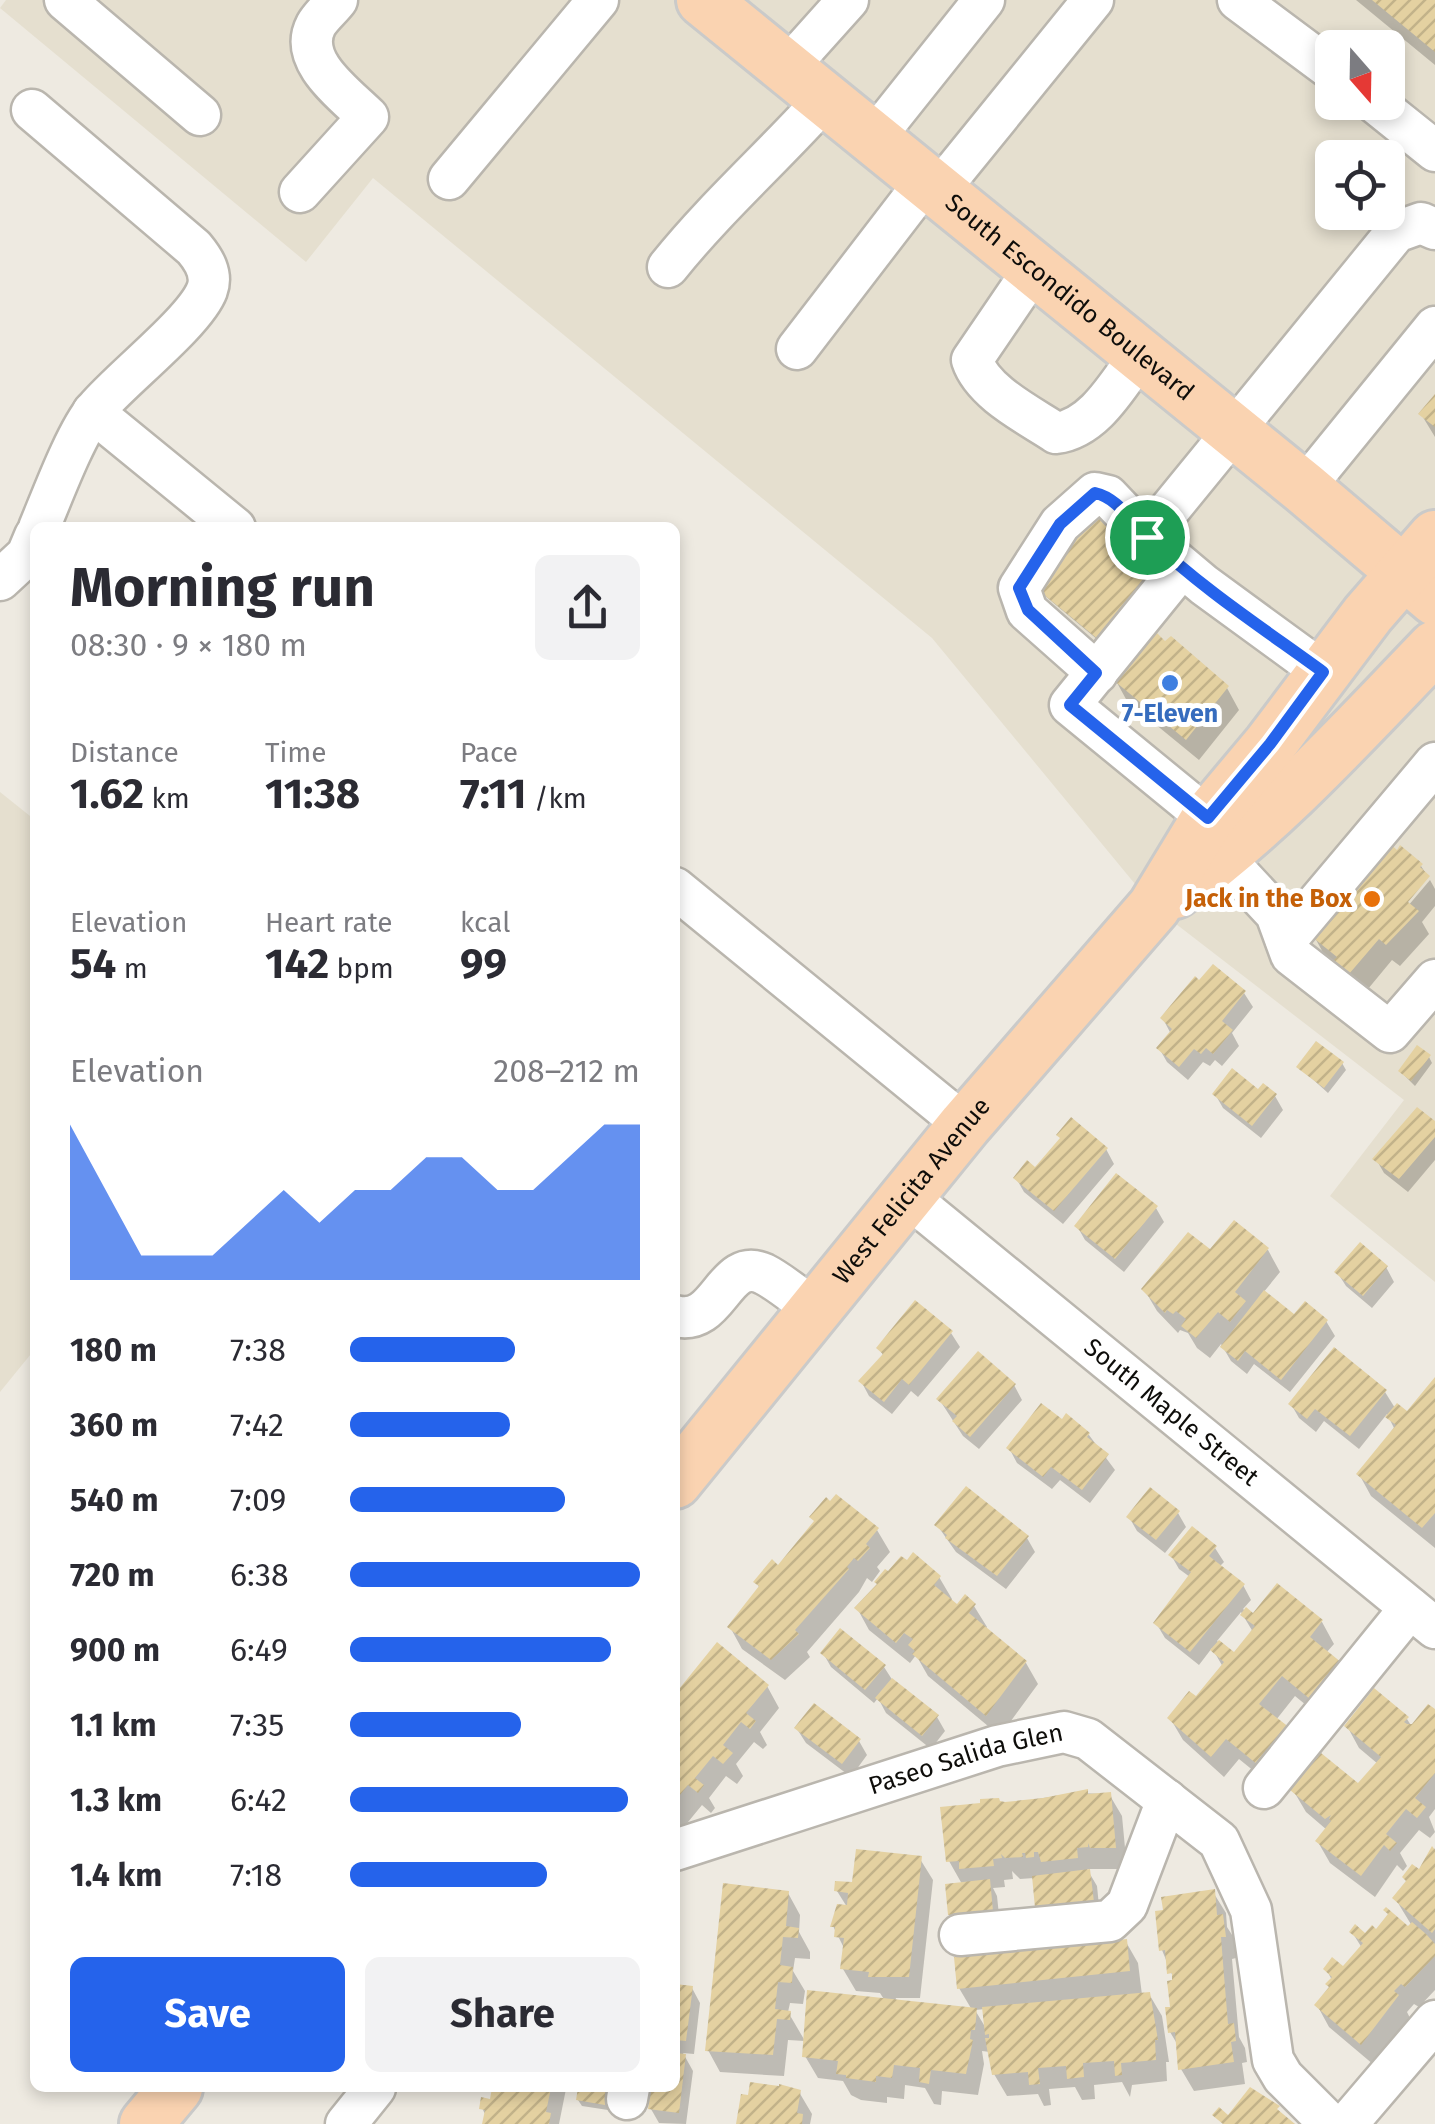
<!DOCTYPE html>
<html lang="en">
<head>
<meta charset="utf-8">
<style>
  :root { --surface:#fff; --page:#f2f2f3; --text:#2b2b33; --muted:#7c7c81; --accent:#2563eb }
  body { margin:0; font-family:"Fira Sans",sans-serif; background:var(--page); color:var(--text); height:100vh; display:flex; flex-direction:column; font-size:38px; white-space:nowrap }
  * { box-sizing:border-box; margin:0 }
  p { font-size:32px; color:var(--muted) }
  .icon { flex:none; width:55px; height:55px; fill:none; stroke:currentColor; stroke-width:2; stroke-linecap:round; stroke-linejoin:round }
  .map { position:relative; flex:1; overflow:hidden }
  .sheet { position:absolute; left:30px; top:522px; width:650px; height:1570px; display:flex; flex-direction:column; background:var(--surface); border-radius:15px; box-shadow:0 5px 15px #0003 }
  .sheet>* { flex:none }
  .needle { width:65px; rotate:160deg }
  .tools { position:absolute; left:1315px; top:30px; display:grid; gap:20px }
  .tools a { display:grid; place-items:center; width:90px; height:90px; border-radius:15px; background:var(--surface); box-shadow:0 5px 15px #0003; font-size:50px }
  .pin { position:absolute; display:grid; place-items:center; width:85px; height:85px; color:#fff; margin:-42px; border:5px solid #fff; border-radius:50%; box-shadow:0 2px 10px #0007 }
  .round { display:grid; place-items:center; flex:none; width:105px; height:105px; border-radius:15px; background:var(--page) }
  .overview { display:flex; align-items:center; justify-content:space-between; height:170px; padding:0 40px }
  h1 { font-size:55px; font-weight:700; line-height:75px }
  .stats { display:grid; grid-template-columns:repeat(3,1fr); gap:15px; height:170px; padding:10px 40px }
  .stats div { display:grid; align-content:center }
  .stats b { font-size:42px; font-weight:700 }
  .stats small { font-size:28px; font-weight:400 }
  .stats p { font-size:28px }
  .chart { height:280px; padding:20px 40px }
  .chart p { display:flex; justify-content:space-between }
  .chart svg { width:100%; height:180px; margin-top:10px; fill:var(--accent); opacity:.7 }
  .primary-button { display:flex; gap:20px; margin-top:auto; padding:20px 40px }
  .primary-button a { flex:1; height:115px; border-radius:15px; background:var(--accent); color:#fff; font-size:40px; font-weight:700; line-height:115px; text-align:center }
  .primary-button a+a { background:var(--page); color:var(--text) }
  ul { padding:0 40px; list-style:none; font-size:32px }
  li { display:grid; grid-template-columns:160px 120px 1fr; align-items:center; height:75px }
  li i { height:25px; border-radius:12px; background:var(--accent) }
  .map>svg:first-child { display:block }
  .built { fill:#e5dfcf; fill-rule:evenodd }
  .shadow { fill:#0003; fill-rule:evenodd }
  .building { fill:url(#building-hatch) }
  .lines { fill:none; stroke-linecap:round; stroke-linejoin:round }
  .minor-casing { stroke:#bab6ae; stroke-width:45 }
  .major-casing { stroke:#cacac9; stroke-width:58 }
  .minor { stroke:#fff; stroke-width:40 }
  .major { stroke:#fad3b1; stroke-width:52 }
  .route-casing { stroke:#fff; stroke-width:20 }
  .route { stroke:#2563eb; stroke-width:12 }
  .shop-dot { fill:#3f7fe0; stroke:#fff; stroke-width:4 }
  .food-dot { fill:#e8710a; stroke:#fff; stroke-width:4 }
  .labels { text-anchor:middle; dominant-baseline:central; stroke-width:10; stroke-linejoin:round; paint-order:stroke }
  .street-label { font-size:25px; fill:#0e0d0a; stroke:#fff }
  .shop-label { font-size:25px; font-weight:bold; fill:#366cbe; stroke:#fff }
  .food-label { font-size:25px; font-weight:bold; fill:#c56008; stroke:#fff; text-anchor:end }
</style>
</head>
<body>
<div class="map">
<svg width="1435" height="2124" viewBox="0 0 1435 2124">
  <defs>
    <pattern id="building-hatch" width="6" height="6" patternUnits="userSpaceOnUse" patternTransform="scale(2.5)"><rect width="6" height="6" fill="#e4d1a1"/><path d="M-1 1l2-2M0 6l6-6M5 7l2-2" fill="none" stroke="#c2b289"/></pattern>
  </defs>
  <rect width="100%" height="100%" fill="#eeeae1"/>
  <path class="built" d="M6,0H1435V1282L1330,1196L1404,1100L1154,907L932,638L373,178L306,262L0,8ZM1332,48H1388V102H1332ZM1332,158H1388V212H1332Z
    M0,792L35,820V1349L0,1392Z"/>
  <path class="shadow" d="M1356,0H1435V65Z
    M1435,398V437L1421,414Z
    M1166,571L1104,645L1038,590Z
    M1115,679L1227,688L1239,710L1199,760L1127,701Z
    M1421,866L1428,877L1398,910L1402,913L1430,880L1435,889V906L1422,922L1429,934L1400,966L1392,960L1363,995L1326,958L1314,936Z
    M1213,967L1244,993L1253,1007L1232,1033L1239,1046L1222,1066L1215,1060L1210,1066L1203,1062L1188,1080L1167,1062L1159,1048L1171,1034L1163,1019Z
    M1429,1057L1432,1063L1415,1086L1401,1072Z
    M1342,1063L1346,1070L1328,1093L1299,1067Z
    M1259,1092L1275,1096L1283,1110L1261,1138L1223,1108L1215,1094Z
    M1435,1124V1160L1408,1192L1384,1173L1376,1159Z
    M1062,1140L1106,1149L1114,1164L1063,1224L1024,1192L1016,1178L1035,1170Z
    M1156,1208L1164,1222L1124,1272L1085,1240L1077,1226Z
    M1268,1250L1280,1272L1263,1293L1295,1318L1326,1321L1335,1336L1290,1392L1254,1364L1247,1374L1231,1361L1221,1344L1210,1358L1197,1348L1188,1333L1180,1330L1178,1333L1157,1311L1144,1289L1211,1253Z
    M1386,1267L1394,1282L1372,1308L1346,1286L1337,1272Z
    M951,1333L960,1347L918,1397L911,1391L892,1414L869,1396L861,1381L884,1357L879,1348Z
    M1435,1381V1548L1371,1496L1359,1474L1395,1430L1387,1414L1359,1449L1324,1421L1316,1432L1299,1418L1291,1404L1385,1392L1395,1408L1407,1415Z
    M1014,1385L1022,1400L979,1449L963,1436L939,1399Z
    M1062,1422L1089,1435L1115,1470L1090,1503L1060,1480L1052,1489L1017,1463L1009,1448Z
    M1178,1513L1186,1527L1165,1553L1137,1531L1129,1517Z
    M937,1525L1027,1538L1035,1552L1006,1589L956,1552Z
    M877,1530L890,1552L877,1567L880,1571L872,1582L867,1578L859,1592L807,1652L810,1657L785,1680L742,1649L730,1627L760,1589L756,1582L778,1568Z
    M1215,1548L1224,1562L1219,1567L1243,1585L1251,1600L1243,1609L1253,1617L1322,1622L1334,1644L1326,1653L1329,1724L1295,1696L1276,1720V1789L1239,1759L1224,1777L1183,1740L1170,1718L1196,1700L1223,1667L1212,1648L1199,1665L1165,1638L1156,1623L1190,1577L1179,1569L1171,1555ZM1241,1612L1253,1632L1234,1656L1217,1641Z
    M939,1577L952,1599L950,1602L957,1608L974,1606L987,1627L985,1630L1026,1663L1038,1684L1000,1736L928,1676L916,1655L910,1663L869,1630L857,1608Z
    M823,1653L884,1667L893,1681L937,1717L945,1731L931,1749L886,1713L878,1698L874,1703L831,1667Z
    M767,1686L779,1708L760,1732L767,1745L763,1749L754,1742L736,1764L743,1776L737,1784L726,1776L709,1798L715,1808L711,1813L702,1805L679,1833L675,1831V1698Z
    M1435,1713V1809L1429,1817L1435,1832L1430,1838L1419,1830L1400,1853L1407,1866L1403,1871L1397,1865L1375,1897L1330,1863L1318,1842L1327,1830L1306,1812L1293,1790L1359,1787L1378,1764L1359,1748L1347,1726L1407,1719L1412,1727Z
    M797,1729L859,1741L867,1755L851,1777L806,1743Z
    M1075,1793L1109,1794L1122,1816L1127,1869H1087L1097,1886L1100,1916L1046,1922L1034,1878L1020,1879L1012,1871L1013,1879L1004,1880L1005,1887L993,1888L997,1896L1000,1925L959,1929L950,1915L962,1884L949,1861L1005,1804Z
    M1435,1848V1990L1419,2007L1414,2004L1407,2012L1410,2018L1374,2065L1329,2027L1317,2005L1331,1988L1332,1980L1326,1969L1344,1970L1362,1948L1352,1932L1366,1936L1409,1930L1412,1926L1395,1898L1419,1873Z
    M920,1859L933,1880L920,1998H896L895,2002L972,2010L959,1988L1126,1942L1138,1963L1142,1995L1149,1994L1162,2016L1169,2062H1166L1167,2081L1132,2085L1130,2097L1122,2082L1094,2085L1095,2099L1082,2100L1075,2087L1049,2089L1051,2105L1044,2106L1038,2094L1007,2096L994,2074L990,2052L982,2051L984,2064L978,2095L942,2091L941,2105L934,2104L925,2088L905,2085L904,2099L887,2097V2103L861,2100L851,2095L843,2081L818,2078L805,2056L885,2001L880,1993L856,1991L843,1969L845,1950L833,1926L847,1907L837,1891ZM985,2009L987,2030L975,2010Z
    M1213,1892L1226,1913L1227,1927L1234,1938L1236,1958L1232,1959L1239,2037L1245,2048L1247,2062L1242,2063L1245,2084L1194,2091L1181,2069L1179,2047L1170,2032L1175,1982L1162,1950Z
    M788,1893L800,1915L799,1932L810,1952V1959L795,1958L793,1971L805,1991L803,2004L790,2003L788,2012L805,2041L788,2040L784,2076L720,2072L708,2050Z
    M675,1986L692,1988L700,2003L694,2054L683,2053L693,2071L686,2124L659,2123L651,2109L653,2088H675Z
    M495,2088H572V2090L566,2089L559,2124H484L486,2116L482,2108L492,2102Z
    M580,2088H611L608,2110L582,2106L578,2100Z
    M799,2092L812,2114L810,2124H739Z"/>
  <path class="building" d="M1372,0H1435V52Z
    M1435,394V427L1418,414Z
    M1093,506L1164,563L1099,640L1031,584Z
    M1152,628L1165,641L1171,636L1229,686L1186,740L1112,679Z
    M1387,841L1397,850L1400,845L1423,864L1420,867L1430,876L1408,902L1419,911L1386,945L1379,939L1349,974L1333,961L1337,957L1311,936Z
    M1213,964L1246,991L1222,1021L1233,1030L1213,1054L1206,1048L1201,1054L1194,1049L1179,1067L1156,1048L1172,1029L1160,1018L1195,976L1199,980Z
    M1316,1041L1344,1062L1324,1088L1296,1067Z
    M1417,1045L1431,1055L1411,1081L1398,1071Z
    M1232,1068L1258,1089L1263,1083L1277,1094L1252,1126L1212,1094Z
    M1417,1107L1435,1121V1137L1399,1179L1372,1159Z
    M1071,1117L1108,1148L1054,1211L1013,1178L1027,1160L1035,1167L1060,1138L1056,1135Z
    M1116,1173L1158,1206L1115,1259L1074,1226Z
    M1234,1220L1269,1248L1235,1292L1246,1301L1230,1322L1218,1312L1196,1338L1181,1326L1186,1319L1176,1311L1173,1314L1167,1310L1165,1313L1141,1289L1188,1232L1210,1249Z
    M1360,1242L1388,1266L1363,1296L1334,1272Z
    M1264,1290L1294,1314L1305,1301L1328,1320L1281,1380L1245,1351L1238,1361L1220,1347Z
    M915,1300L953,1331L909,1385L902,1379L884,1402L858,1381L883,1354L876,1348Z
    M1334,1347L1387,1390L1350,1436L1315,1409L1307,1419L1288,1404Z
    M978,1351L1016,1384L970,1437L952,1421L957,1416L936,1399Z
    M1435,1377V1513L1422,1528L1356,1474L1396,1425L1385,1417L1397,1403L1407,1411Z
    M1041,1403L1062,1419L1066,1413L1090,1433L1087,1437L1109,1454L1082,1490L1051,1467L1043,1477L1006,1448Z
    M966,1486L1029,1536L997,1576L945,1538L947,1535L934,1525Z
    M1150,1487L1180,1511L1156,1540L1126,1517Z
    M836,1494L879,1528L866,1544L870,1548L858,1561L854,1558L847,1567L849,1569L795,1630L799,1634L771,1660L727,1627L759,1586L753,1582L772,1559L778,1565L814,1521L809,1517L826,1497L830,1501Z
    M1192,1526L1217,1546L1209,1556L1245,1584L1190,1652L1153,1623L1191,1572L1168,1555Z
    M913,1552L941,1576L934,1585L957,1604L965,1594L976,1604L969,1613L1027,1661L986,1716L912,1654L915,1651L908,1645L913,1639L904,1633L896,1643L854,1608L877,1584L874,1582L885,1569L888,1571L901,1556L907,1560Z
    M1277,1583L1323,1620L1310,1637L1347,1667L1316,1704L1282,1676L1259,1704L1294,1731L1263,1769L1226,1739L1211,1757L1167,1718L1189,1691L1196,1696L1224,1662L1210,1650L1219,1640L1234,1652L1255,1626L1240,1615L1246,1607L1253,1613Z
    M840,1628L886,1665L865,1690L820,1653Z
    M717,1642L769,1685L746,1713L756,1721L750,1729L741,1722L723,1745L733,1753L723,1764L713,1756L695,1778L704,1785L698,1793L688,1785L675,1801V1694Z
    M892,1678L939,1715L922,1736L875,1698Z
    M1374,1688L1409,1717L1404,1722L1407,1724H1412L1428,1704L1435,1709V1773L1415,1798L1426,1807L1417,1818L1406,1809L1386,1834L1397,1843L1390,1851L1384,1845L1361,1876L1315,1841L1331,1821L1329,1819L1331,1815L1325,1819L1290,1790L1321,1753L1358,1783L1381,1757L1344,1726Z
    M814,1703L861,1739L842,1764L794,1728Z
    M1088,1789V1794L1111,1792L1116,1848H1090L1088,1843V1847L1077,1848L1078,1858L1041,1862L1038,1852H1034V1857L1026,1858L1025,1853H1022L1023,1857L1005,1858L1001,1854L1002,1858L993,1859L994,1866L959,1869V1861L946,1862L940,1807L980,1803V1799L999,1798L1000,1801L1005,1802L1043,1798Z
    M1432,1846L1435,1850V1929L1432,1933L1392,1898L1406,1881L1402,1877L1412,1864L1419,1869Z
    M856,1849L922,1856L909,1977H868L869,1972L840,1969L844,1938L834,1937L835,1927H830L837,1904L847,1905L848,1893L834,1891L835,1881L852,1882Z
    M1090,1869L1094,1902L1035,1908L1032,1876Z
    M990,1879L993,1911L948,1915L945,1884Z
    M723,1883L789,1891L786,1926L799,1928L798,1938L783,1937L780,1965L793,1967L792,1983L778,1982L775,2009L791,2011L790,2020L777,2019L773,2055L705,2051Z
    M1215,1889L1217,1915L1223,1914L1226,1937H1221L1223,1963L1228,2024L1234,2023L1236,2041L1231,2042L1234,2062L1178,2070L1175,2032L1168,2033L1165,2007H1170L1167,1981L1172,1980V1973L1167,1974L1165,1950L1159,1951L1155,1911L1163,1910L1161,1897Z
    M1386,1907L1408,1926L1412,1922L1426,1934L1435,1944V1956L1405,1987L1401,1984L1394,1991L1399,1995L1361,2045L1314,2005L1329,1987L1325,1984L1332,1977L1323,1969L1332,1957L1343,1966L1363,1943L1349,1932L1355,1924L1365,1933L1372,1925L1376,1929L1388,1914L1383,1910Z
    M1127,1939L1130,1971L957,1989L954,1957Z
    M675,1984L693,1986L686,2041L675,2040Z
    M807,1990L977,2008L975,2030H971L970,2039L973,2040L966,2074L931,2070L929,2084L919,2082L920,2068L894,2065L892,2078L876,2076V2082L846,2078V2075L836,2074L838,2061L802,2057Z
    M1150,1992L1158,2040H1155L1156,2060L1121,2063L1122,2075L1115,2076L1114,2061L1083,2063L1084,2077L1067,2079L1066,2066L1038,2068L1040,2084L1029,2085L1028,2072L992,2075L985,2038H989V2034L985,2035L982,2007Z
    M675,2053L686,2054L679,2113L648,2109L651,2088H675Z
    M750,2082L779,2086V2084L801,2090L797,2113L803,2114L802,2124H736L741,2094L748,2095Z
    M1250,2087L1280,2106L1277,2109L1295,2124H1223L1212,2115L1219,2107L1228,2115Z
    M492,2088H551L546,2112L551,2113L549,2124H482L485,2110L479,2109L481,2097L490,2099Z
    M578,2088H608L605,2105L576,2100Z"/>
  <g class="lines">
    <defs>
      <g id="minor">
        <path d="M65,0L200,115"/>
        <path d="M1238,0L1332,70"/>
        <path d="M787,68L848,0"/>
        <path d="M1374,102L1435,151"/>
        <path d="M32,110L194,248C204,260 213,274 207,290C195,322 121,379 96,409C76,432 52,497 39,528"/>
        <path d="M874,138L984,0"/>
        <path d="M449,179L598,0"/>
        <path d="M938,191L1093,0"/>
        <path d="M300,192L368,117C346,95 297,61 316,25C321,16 331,8 337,0"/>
        <path d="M668,267C716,207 774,156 825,99"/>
        <path d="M1034,269L972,360C983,393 1029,415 1056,433C1095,428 1118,384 1140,355"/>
        <path d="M797,349L926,181"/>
        <path d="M93,412L235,528"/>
        <path d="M1304,488L1435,327"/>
        <path d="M1182,567L1070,705L1208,818"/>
        <path d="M0,580L27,555L35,536"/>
        <path d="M1323,672L1204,585L1147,537L1396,232L1421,223L1435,229"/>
        <path d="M1097,673L1027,611L1019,588L1060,524L1095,493L1108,496L1147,537"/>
        <path d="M1223,857L1276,914L1291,955L1390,1032L1435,980"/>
        <path d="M675,888L965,1125"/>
        <path d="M1286,940L1435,763"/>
        <path id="s1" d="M908,1197L1435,1628"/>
        <path d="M675,1316C720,1328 723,1255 764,1274C782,1283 799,1299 816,1310"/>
        <path d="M1264,1788L1410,1608"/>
        <path id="s2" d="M675,1850L997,1746L1064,1732L1088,1739L1219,1841L1251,1910L1273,2060L1283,2077L1330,2124"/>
        <path d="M960,1935L1110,1921L1127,1905L1167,1800"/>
        <path d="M627,2099L629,2088"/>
        <path d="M346,2124L375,2088"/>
        <path d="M1347,2124L1435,2021"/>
      </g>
      <g id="major">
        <path id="s3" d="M703,0L1304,488L1435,599"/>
        <path d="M1175,892C1273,821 1352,733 1435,647"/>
        <path id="s4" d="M675,1482L965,1125L1154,907L1208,818L1270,744L1368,614L1435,537"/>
        <path d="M146,2124L176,2088"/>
      </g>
    </defs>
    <use href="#minor" class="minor-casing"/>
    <use href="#major" class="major-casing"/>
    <use href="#minor" class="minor"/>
    <use href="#major" class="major"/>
  </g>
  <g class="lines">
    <defs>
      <path id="route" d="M1095,493C1118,498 1131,522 1148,537C1201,588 1264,629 1323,672L1270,744L1208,818L1070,705L1096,673L1028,610L1019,588L1060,524Z"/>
    </defs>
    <use href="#route" class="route-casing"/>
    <use href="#route" class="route"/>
  </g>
  <circle class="shop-dot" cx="1170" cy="683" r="10"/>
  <circle class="food-dot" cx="1372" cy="899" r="10"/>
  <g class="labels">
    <g class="street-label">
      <text stroke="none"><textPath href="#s3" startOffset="472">South Escondido Boulevard</textPath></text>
      <text stroke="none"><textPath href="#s4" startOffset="375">West Felicita Avenue</textPath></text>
      <text stroke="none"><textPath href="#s1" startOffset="340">South Maple Street</textPath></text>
      <text stroke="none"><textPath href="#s2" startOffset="305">Paseo Salida Glen</textPath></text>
    </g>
    <g class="shop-label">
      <text x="1170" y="714">7-Eleven</text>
    </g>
    <g class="food-label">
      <text x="1352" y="899">Jack in the Box</text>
    </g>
  </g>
</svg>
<div class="tools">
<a><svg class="needle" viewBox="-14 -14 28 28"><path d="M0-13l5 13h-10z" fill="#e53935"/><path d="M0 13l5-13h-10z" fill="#7c7c81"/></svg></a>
<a><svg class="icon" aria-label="locate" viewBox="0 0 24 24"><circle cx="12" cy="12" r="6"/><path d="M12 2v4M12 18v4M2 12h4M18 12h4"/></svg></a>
</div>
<div class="pin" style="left:1147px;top:537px;background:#1e9e55"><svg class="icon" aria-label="arrive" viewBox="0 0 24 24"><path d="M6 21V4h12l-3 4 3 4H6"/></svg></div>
<section class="sheet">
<div class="overview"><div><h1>Morning run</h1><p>08:30 · 9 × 180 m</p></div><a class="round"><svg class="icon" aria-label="share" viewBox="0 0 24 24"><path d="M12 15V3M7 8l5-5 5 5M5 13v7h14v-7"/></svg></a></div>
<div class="stats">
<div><p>Distance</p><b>1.62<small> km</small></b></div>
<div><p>Time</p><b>11:38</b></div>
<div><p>Pace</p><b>7:11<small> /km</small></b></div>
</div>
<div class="stats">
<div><p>Elevation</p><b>54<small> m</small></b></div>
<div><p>Heart rate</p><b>142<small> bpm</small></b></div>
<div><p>kcal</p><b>99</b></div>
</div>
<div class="chart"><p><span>Elevation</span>208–212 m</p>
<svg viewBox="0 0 160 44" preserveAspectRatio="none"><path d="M0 44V6L10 22L20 38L30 38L40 38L50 30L60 22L70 30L80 22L90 22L100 14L110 14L120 22L130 22L140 14L150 6L160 6V44z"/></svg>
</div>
<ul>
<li><b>180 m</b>7:38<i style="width:57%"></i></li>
<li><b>360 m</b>7:42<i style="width:55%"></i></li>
<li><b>540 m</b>7:09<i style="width:74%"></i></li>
<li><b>720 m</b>6:38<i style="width:100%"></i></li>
<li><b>900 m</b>6:49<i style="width:90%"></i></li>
<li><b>1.1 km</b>7:35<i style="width:59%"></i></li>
<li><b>1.3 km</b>6:42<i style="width:96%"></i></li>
<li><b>1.4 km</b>7:18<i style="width:68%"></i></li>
</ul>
<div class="primary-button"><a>Save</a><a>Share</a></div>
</section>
</div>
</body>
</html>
